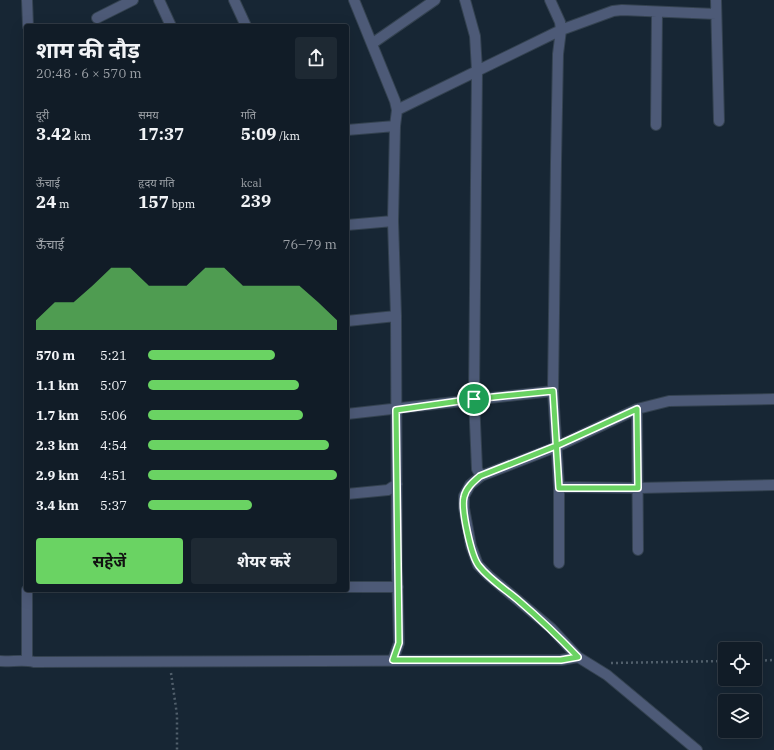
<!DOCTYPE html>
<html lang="hi">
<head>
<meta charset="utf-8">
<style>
  :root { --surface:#111c27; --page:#1e2933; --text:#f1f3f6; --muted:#9ca1a7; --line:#303a44; --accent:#6ad363 }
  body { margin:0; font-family:"IBM Plex Serif","Noto Sans Devanagari",serif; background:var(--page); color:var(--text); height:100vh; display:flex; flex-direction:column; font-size:15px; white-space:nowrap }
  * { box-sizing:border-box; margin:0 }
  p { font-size:13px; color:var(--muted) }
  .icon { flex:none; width:22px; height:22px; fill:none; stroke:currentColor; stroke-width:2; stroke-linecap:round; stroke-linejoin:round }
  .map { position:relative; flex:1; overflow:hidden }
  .details { position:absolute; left:24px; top:24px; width:325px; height:568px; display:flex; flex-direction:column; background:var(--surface); border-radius:4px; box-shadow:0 4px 16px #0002,0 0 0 1px var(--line) }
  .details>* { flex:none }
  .controls { position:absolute; left:718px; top:642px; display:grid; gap:8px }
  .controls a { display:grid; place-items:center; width:44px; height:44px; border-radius:4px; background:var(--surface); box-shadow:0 4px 16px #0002,0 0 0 1px var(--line); font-size:20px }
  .pin { position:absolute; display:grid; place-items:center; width:34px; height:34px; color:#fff; margin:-17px; border:2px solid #fff; border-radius:50%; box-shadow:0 1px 4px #0007 }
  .round { display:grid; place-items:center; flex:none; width:42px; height:42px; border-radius:4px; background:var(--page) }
  .headline { display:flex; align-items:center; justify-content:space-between; height:68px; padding:0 12px }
  h1 { font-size:22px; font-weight:700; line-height:30px }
  .stats { display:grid; grid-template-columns:repeat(3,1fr); gap:6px; height:68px; padding:4px 12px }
  .stats div { display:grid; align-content:center }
  .stats b { font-size:17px; font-weight:700 }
  .stats small { font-size:11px; font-weight:400 }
  .stats p { font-size:11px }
  .chart { height:112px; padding:8px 12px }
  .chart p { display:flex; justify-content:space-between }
  .chart svg { width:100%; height:72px; margin-top:4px; fill:var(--accent); opacity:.7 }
  .action { display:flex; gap:8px; margin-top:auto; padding:8px 12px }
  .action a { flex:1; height:46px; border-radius:4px; background:var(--accent); color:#111; font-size:16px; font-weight:700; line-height:46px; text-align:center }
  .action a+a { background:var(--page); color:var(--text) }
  ul { padding:0 12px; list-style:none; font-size:13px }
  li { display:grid; grid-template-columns:64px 48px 1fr; align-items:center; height:30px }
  li i { height:10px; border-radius:5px; background:var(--accent) }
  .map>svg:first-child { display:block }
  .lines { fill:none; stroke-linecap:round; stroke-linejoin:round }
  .minor-casing { stroke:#344250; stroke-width:12 }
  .path { stroke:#515f6b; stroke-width:2.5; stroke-dasharray:2 3; stroke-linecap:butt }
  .minor { stroke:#4d5a77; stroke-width:10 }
  .route-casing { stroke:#fff; stroke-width:8 }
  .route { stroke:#6ad363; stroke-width:5 }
</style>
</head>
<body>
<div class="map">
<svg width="774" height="750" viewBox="0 0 774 750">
  <rect width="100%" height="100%" fill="#172634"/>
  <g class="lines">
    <defs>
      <path id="minor" d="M27,0L28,26
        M159,0L171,26
        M234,0L246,26
        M354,0L395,101L397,110L395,126L393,221L396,316L397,568L399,643L393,660
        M465,0L475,36L477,70L474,399L477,469L481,476
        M550,0L560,22L561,30L558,54L556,161L553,391L559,487V563
        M716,0L719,121
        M97,18L133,0
        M373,43L435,0
        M397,110L561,30L613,11L622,10L716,14
        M656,125L657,12
        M347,130L395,126
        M347,225L393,221
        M347,321L396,316
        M637,409L638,550
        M347,414L553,391
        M559,487L638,488L774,485
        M347,494L388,490L397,484
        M347,587H398
        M27,660V590
        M0,661C11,662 24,659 34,662L561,660L578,657
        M697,750L607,675L578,657L551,628L489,576L478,565L471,546L464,508V496L470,485L481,476L556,447L637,409L669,401L774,399"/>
    </defs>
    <use href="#minor" class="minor-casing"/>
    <path class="path" d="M755,661L774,660
      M611,663L725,661
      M171,673L177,715V750"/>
    <use href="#minor" class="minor"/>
  </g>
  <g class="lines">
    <defs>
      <path id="route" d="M474,399L396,410L399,643L393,660H561L578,657C559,637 539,618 518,600C505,589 489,579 479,566C471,556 461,509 464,497C466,488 473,482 480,476L556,446L637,409L638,488H559L553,391L474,399"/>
    </defs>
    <use href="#route" class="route-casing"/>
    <use href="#route" class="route"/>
  </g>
</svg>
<div class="controls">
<a><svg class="icon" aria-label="locate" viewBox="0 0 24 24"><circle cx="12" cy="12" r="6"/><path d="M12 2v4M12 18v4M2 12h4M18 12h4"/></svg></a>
<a><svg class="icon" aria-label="layers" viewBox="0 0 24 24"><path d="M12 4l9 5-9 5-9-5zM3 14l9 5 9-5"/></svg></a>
</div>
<div class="pin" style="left:474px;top:399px;background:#1e9e55"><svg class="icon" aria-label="arrive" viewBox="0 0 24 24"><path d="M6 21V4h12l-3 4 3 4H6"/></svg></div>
<section class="details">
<div class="headline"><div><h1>शाम की दौड़</h1><p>20:48 · 6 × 570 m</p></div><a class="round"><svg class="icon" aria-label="share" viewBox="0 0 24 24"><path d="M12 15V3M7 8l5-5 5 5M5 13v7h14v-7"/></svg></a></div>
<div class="stats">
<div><p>दूरी</p><b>3.42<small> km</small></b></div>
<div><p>समय</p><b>17:37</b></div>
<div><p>गति</p><b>5:09<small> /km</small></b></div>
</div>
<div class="stats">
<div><p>ऊँचाई</p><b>24<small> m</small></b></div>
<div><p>हृदय गति</p><b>157<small> bpm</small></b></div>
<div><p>kcal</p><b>239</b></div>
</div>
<div class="chart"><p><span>ऊँचाई</span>76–79 m</p>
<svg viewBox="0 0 160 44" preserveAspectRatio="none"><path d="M0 44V38L10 27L20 27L30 17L40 6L50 6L60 17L70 17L80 17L90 6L100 6L110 17L120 17L130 17L140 17L150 27L160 38V44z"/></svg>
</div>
<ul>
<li><b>570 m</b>5:21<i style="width:67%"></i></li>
<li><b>1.1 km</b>5:07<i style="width:80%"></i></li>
<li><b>1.7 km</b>5:06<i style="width:82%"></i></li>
<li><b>2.3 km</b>4:54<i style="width:96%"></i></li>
<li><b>2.9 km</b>4:51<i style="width:100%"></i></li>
<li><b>3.4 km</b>5:37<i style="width:55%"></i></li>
</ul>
<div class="action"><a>सहेजें</a><a>शेयर करें</a></div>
</section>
</div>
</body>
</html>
